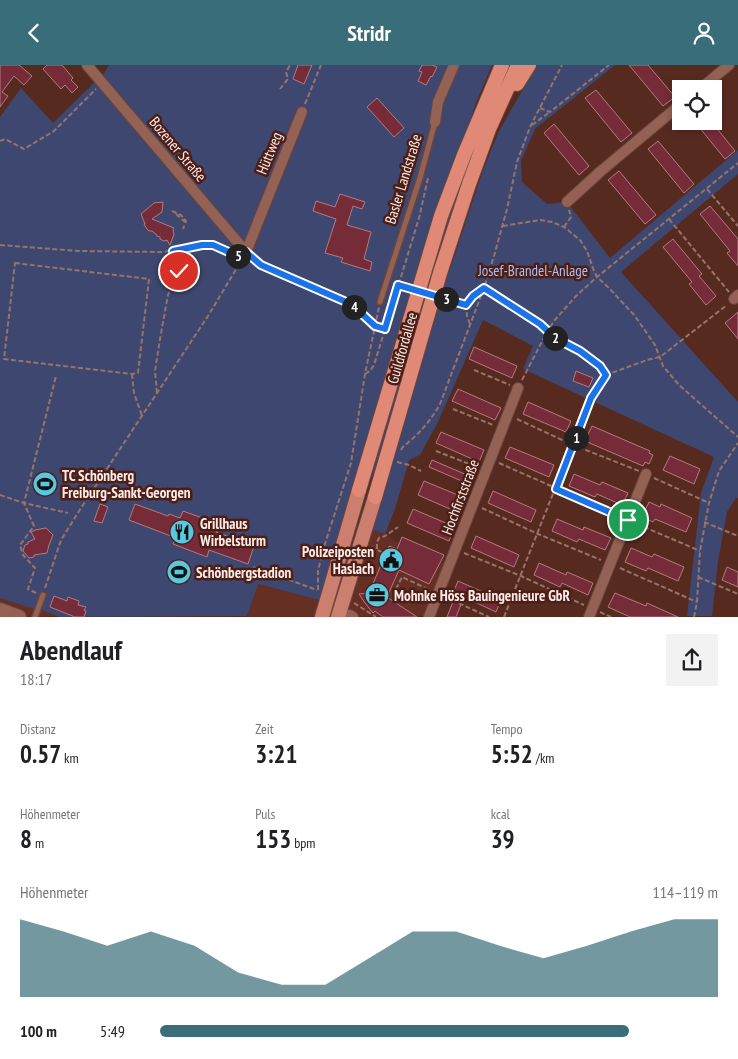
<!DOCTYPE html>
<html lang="de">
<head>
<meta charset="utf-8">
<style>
  :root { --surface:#fff; --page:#f2f2f2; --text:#202124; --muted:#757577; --accent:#386d79 }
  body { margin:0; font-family:"PT Sans Narrow",sans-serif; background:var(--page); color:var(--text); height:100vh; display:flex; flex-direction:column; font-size:19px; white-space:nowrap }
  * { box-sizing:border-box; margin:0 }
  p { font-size:16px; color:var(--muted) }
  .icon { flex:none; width:28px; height:28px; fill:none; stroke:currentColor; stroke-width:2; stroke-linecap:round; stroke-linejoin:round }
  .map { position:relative; height:552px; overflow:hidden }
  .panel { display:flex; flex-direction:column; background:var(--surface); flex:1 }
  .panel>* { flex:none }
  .fabs { position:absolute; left:672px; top:15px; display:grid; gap:10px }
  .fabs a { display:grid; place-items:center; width:50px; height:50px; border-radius:0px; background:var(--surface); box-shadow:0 2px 8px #0003; font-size:25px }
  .pin { position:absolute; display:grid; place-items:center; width:42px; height:42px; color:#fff; margin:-21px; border:2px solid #fff; border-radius:50%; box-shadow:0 1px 5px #0007 }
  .km { position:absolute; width:25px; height:25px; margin:-12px; border-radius:50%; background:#222; color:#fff; font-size:14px; line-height:25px; text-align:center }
  .round { display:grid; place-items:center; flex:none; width:52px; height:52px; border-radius:0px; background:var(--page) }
  .summary { display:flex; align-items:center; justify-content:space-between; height:85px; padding:0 20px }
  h1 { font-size:28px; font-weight:700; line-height:38px }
  .figures { display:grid; grid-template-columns:repeat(3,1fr); gap:8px; height:85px; padding:5px 20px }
  .figures div { display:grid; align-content:center }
  .figures b { font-size:25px; font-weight:700 }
  .figures small { font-size:14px; font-weight:400 }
  .figures p { font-size:14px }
  .chart { height:140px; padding:10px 20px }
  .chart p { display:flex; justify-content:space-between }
  .chart svg { width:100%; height:90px; margin-top:5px; fill:var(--accent); opacity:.7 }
  ul { padding:0 20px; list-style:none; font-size:16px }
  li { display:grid; grid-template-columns:80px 60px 1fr; align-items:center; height:38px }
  li i { height:12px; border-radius:6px; background:var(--accent) }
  header { display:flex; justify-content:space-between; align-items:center; height:65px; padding:0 20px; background:var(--accent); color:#fff; font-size:22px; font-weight:700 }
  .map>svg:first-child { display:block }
  .built { fill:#652f24 }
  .green { fill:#3e476f }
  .building { fill:#762c38; stroke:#b37b80 }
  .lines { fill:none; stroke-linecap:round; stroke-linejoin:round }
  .service-casing { stroke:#6a453e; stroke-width:8 }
  .minor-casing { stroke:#6a453e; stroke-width:12 }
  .secondary-casing { stroke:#6a453e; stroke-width:16 }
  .primary-casing { stroke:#6a453e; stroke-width:16 }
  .trunk-casing { stroke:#6a453e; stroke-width:16 }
  .path { stroke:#96736b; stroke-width:2; stroke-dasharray:5 2.5; stroke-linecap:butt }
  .service { stroke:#946155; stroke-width:5 }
  .minor { stroke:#946155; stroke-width:10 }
  .secondary { stroke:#946155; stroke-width:14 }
  .primary { stroke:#cc7f6e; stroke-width:14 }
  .trunk { stroke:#df8976; stroke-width:14 }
  .path-bridge { stroke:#96736b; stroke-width:2; stroke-dasharray:5 2.5; stroke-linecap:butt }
  .route-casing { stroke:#fff; stroke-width:10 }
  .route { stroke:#1a73e8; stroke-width:6 }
  .labels { text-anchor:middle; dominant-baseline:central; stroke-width:5; stroke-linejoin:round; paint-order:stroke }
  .street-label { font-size:15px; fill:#feebe7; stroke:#4c1f16 }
  .park-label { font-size:15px; fill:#afbef5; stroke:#4c1f16 }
  .poi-label { font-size:15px; font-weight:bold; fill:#feebe7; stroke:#4c1f16; text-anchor:start }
</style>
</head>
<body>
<header><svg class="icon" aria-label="back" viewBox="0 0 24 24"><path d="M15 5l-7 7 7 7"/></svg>Stridr<svg class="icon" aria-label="person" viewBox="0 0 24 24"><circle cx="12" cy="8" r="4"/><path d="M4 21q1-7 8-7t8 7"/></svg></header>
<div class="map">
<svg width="738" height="552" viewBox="0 0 738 552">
  <rect width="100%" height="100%" fill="#572a20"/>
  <path class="built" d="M347,457L385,469L399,479L448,500L428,551L247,552L257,519L323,536Z
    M0,533L34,544L35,542L60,551L0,552Z"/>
  <path class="green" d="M109,0H492L475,40L323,536L258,519L247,551L60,552L35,542L34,544L0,533V52L21,23L53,58L104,8Z
    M508,0H512L340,529L370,422L376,392L423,231L450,146L472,84Z
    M537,0H615L535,64L521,96L522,117L547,139L567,137L610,193L738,85V109L621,207L738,337V433H736L727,447L718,496L712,551H687L701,428L714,392L523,304L533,281L483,255L438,357L420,390L409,395L395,444L385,469L370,464L440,223L450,204L483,105L499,66Z"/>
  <path class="building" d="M0,0H19L32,11L24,20L14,11L2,27L8,31L0,42Z
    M47,0H62L73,13L71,15L78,22L72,28L65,20L61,24L43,4Z
    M298,0H312L304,19L293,14Z
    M422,0H432L437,2L432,12L431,11L426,20L418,16L422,7L419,6Z
    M629,0H648L675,32L663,41Z
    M596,25L632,68L621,77L585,33Z
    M377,33L404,63L394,72L367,42Z
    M694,56H711L735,86L725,94Z
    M554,59L589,101L579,110L544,68Z
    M658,76L694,119L684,128L648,84Z
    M619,106L656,150L645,159L608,115Z
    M340,129L365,137L362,144L353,141L347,160L371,167L364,194L372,197L370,206L341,197L343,193L325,188L336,154L313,146L316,136L335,142Z
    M163,137L162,147L152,154L174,163L173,165L174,169L170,180L167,175L164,176L160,174V172L157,171L156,169L152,166H149L147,164L144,159H145L141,149L154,138Z
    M710,141L738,174V201L727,188L730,186L700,149Z
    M673,174L702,209L699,211L716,231L706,240L689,219L692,217L663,182Z
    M738,247V274L725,258Z
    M474,282L517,301L512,313L469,294Z
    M576,306L593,313L589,322L573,316Z
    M458,324L501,343L495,355L452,336Z
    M528,337L571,356L566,367L523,349Z
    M592,361L650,386L649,388L653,390L649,399L645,397L643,401L585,376Z
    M441,367L484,385L479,397L436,378Z
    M510,382L554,400L549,412L505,393Z
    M670,391L700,404L694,419L663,405Z
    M432,395L474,413L471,420L429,402Z
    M574,409L600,420L602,417L628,428L622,440L597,429L595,432L569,421Z
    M424,416L465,433L459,448L418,430Z
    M493,426L536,445L531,457L488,438Z
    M649,437L660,442L661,439L692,453L686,467L655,454L653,457L642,452Z
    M100,439L108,442L102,458L94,456Z
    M135,439L168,451L169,449L180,453L183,446L219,459L216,467L254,481L248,499L209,485L207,492L173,479L176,473L129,455Z
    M413,444L455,462L449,476L407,458Z
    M557,454L583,465L584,462L611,473L605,485L579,474L577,477L552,466Z
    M46,463L53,470L49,480L47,488L34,490V492L29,493L23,486L25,480L28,479V477L35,474L31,467L35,465Z
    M476,471L519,490L514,502L471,483Z
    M402,472L444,490L429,519L399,505L387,532L417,552H383L375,546L373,548L365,538L359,529L369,528L389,481L397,484Z
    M631,483L652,492L654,489L684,502L678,516L648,503L646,506L625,497Z
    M539,498L566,510L567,507L593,518L588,530L562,518L560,522L534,510Z
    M727,502L738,507V522L722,515Z
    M458,516L501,535L496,547L464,532L456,552H447L456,529L453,528Z
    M615,528L646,541L647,538L678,552H630L608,542Z
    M54,531L67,536L68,532L79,536L78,540L86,542L84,545L86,546L84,552H75L50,542Z"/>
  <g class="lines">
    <defs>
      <path id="service" d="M380,237L420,113L435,57
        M35,552L43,530"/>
      <path id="minor" d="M87,0L246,187L302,47
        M700,24L729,0
        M435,57L438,37L454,0
        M567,137L601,106L681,39
        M734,234L738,230
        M339,550H350L353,552
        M429,552L518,323
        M589,552L646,409"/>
      <path id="secondary" d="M0,545L19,552"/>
      <path id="primary" d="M322,552L359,425
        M338,552L375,432"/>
      <path id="trunk" d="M517,19L529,0
        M359,425L441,151L464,90L502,0
        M375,432L440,208L469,119L489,64L518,0"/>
    </defs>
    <use href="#service" class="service-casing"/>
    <use href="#minor" class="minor-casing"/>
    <use href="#secondary" class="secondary-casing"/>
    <use href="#primary" class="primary-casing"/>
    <use href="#trunk" class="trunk-casing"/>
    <path class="path" d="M280,24L288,14L286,7L290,0
      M305,39L321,0
      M540,43L550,47L609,0
      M532,60L550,47
      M0,76L5,74L24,84L54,66L96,24
      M707,124L738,161
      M172,146L181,150L186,156L183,164
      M176,149L185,157
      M669,154L729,227
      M503,161L540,155L552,157L564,162L580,175L587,186L594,206L597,212L609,223L635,251L655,280L663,301L679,320L738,372
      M564,162L571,152L569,145
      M0,180L78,186L163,187L202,180H213L235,189
      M252,192L261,200L344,236L352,241L375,261L385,263
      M15,198L149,214L138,308L132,309L4,294Z
      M398,220L408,223
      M484,223L540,259L555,273L580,286L600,301L605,309
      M449,235L466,240
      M470,259L467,251L466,240L473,231L482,224
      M474,305L510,320
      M132,309L134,328L142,351
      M365,309L370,306L374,300L419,153L428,113
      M522,315L548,265L554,256L576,231L597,212L738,98
      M157,328L155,306L160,274L168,230L179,205L173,186
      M453,344L493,360
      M517,354L573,380L639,406
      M401,385L402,383C420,367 428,360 440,339L484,223L494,191L507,144L517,97L530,62L562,0
      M436,386L477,402
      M397,397L409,400L421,406
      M499,398L619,451
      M654,413L709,438
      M0,430L24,438L68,448
      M482,443L538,469L601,495
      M704,457L738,471
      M637,459L700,486
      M371,482L386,489
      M377,484V477L379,473L385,471L398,462
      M464,488L521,511L584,540
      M253,502L317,525
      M620,503L697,537
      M698,512L738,529
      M45,523L61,475L81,443L208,251L241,196
      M318,525V506L323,485L351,398L365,309L379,242
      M36,528L28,524L35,503L23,490L20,480L34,461L24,438L56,311
      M445,532L489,552
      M354,538L376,552
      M409,538L394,528L402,512L430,525
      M600,547L611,552
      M504,552L591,333L606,310L647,295L660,292L727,240
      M694,552L697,537L700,486L709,438L719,406L738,378"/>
    <use href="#service" class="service"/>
    <use href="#minor" class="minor"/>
    <use href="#secondary" class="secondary"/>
    <use href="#primary" class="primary"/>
    <use href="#trunk" class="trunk"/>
    <path class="path-bridge" d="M409,224L449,235"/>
  </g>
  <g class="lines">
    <defs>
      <path id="route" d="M179,206L173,186L202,180H213L242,193L246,187L261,200L344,236L360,247L375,261L385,264L398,220L466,240L473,231L484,223L540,259L555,273L580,286L600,301L606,310L591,333L556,424L628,455"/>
    </defs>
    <use href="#route" class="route-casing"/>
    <use href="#route" class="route"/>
  </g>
  <defs>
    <symbol id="stadium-disc" viewBox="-11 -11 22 22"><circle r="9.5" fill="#56c9e1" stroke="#4c1f16"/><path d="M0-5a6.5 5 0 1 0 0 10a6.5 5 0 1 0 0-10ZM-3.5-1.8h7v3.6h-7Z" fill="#111"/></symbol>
    <symbol id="restaurant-disc" viewBox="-11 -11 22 22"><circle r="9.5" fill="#56c9e1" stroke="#4c1f16"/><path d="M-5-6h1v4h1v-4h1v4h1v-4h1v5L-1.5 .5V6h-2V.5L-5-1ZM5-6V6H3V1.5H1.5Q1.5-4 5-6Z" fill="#111"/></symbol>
    <symbol id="civic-disc" viewBox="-11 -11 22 22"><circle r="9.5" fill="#56c9e1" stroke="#4c1f16"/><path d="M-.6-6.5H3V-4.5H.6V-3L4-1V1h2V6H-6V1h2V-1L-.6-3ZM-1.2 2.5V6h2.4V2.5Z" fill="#111"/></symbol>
    <symbol id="office-disc" viewBox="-11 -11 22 22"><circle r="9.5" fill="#56c9e1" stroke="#4c1f16"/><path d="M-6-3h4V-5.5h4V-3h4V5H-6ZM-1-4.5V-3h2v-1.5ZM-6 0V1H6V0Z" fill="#111"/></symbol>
  </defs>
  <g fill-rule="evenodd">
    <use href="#stadium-disc" x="31" y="405" width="28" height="28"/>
    <use href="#restaurant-disc" x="168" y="453" width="28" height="28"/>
    <use href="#civic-disc" x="377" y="481" width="28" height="28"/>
    <use href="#stadium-disc" x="165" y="493" width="28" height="28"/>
    <use href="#office-disc" x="363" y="516" width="28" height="28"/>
  </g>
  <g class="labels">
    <g class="street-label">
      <text transform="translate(178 84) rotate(50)">Bozener Straße</text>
      <text transform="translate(269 88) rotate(-68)">Hüttweg</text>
      <text transform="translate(403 114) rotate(-73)">Basler Landstraße</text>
      <text transform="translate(402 283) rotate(-74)">Guildfordallee</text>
      <text transform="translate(460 432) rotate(-69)">Hochfirststraße</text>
    </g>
    <g class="park-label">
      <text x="533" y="205">Josef-Brandel-Anlage</text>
    </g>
    <g class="poi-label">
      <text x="62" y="410">TC Schönberg<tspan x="62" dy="17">Freiburg-Sankt-Georgen</tspan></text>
      <text x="200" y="458">Grillhaus<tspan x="200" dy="17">Wirbelsturm</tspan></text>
      <text x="374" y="486" text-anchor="end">Polizeiposten<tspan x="374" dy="17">Haslach</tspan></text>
      <text x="196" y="507">Schönbergstadion</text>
      <text x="394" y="530">Mohnke Höss Bauingenieure GbR</text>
    </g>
  </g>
</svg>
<div class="fabs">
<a><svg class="icon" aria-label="locate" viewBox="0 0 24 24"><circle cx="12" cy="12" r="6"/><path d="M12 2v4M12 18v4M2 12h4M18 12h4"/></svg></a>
</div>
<div class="pin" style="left:628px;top:455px;background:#1e9e55"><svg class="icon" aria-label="arrive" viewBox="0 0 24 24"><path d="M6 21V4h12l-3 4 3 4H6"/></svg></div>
<div class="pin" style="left:179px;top:206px;background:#d93025"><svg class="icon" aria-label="check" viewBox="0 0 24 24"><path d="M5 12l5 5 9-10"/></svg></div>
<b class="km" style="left:576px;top:373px">1</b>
<b class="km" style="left:555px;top:273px">2</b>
<b class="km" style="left:446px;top:234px">3</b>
<b class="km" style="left:354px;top:242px">4</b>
<b class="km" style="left:238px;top:191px">5</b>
</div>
<section class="panel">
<div class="summary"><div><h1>Abendlauf</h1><p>18:17</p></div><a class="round"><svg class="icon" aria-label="share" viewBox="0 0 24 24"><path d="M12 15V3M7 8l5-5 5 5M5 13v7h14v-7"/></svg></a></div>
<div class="figures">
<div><p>Distanz</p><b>0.57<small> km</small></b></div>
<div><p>Zeit</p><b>3:21</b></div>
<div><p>Tempo</p><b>5:52<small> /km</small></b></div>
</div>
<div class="figures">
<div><p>Höhenmeter</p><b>8<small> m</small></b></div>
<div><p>Puls</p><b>153<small> bpm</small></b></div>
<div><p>kcal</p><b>39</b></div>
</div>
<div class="chart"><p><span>Höhenmeter</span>114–119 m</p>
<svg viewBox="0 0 160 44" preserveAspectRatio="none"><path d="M0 44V6L10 12L20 19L30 12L40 19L50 32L60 38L70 38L80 25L90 12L100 12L110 19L120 25L130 19L140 12L150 6L160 6V44z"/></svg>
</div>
<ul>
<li><b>100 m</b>5:49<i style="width:84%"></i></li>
</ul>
</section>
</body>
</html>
